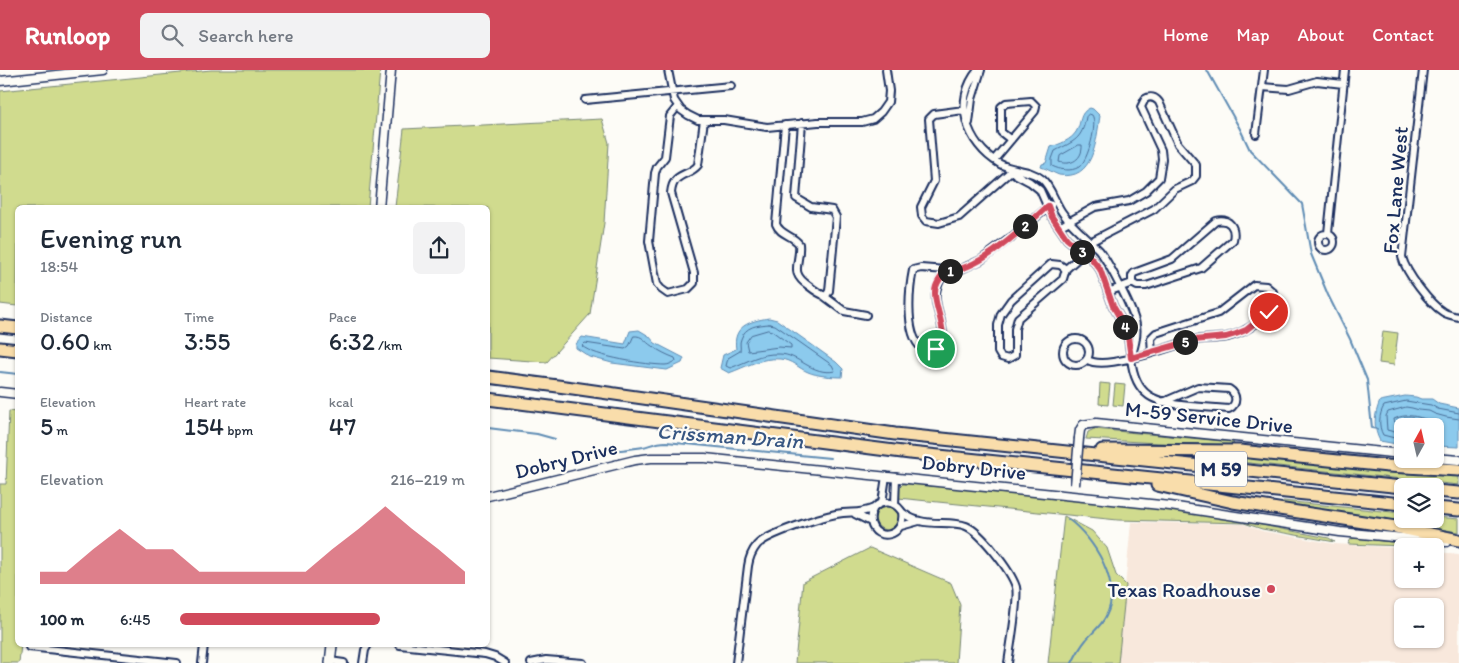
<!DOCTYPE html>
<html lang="en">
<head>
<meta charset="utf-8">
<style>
  :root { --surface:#fff; --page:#f2f2f3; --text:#1f2937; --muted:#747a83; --accent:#d1495b }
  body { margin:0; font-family:Itim,sans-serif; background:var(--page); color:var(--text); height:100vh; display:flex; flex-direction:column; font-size:19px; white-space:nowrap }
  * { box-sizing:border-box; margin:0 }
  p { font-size:16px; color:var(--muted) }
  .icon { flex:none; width:28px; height:28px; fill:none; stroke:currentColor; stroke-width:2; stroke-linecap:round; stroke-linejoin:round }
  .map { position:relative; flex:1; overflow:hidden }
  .drawer { position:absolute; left:15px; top:135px; width:475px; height:442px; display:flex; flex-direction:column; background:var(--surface); border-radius:8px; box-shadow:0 1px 4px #0004 }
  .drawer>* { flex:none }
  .needle { width:32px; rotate:8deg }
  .fabs { position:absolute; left:1394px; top:348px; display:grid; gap:10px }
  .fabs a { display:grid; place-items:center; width:50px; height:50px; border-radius:8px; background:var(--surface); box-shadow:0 1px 4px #0004; font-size:25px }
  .pin { position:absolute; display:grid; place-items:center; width:42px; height:42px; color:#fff; margin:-21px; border:2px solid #fff; border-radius:50%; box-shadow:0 1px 5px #0007 }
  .km { position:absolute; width:25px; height:25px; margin:-12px; border-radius:50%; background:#222; color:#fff; font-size:14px; line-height:25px; text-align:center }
  .round { display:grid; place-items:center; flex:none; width:52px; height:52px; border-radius:8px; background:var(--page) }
  .overview { display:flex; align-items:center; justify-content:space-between; height:85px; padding:0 25px }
  h1 { font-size:28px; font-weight:600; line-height:38px }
  .stats { display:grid; grid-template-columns:repeat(3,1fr); gap:8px; height:85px; padding:5px 25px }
  .stats div { display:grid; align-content:center }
  .stats b { font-size:25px; font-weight:600 }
  .stats small { font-size:14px; font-weight:400 }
  .stats p { font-size:14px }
  .chart { height:140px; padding:10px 25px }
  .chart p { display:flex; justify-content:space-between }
  .chart svg { width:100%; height:90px; margin-top:5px; fill:var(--accent); opacity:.7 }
  ul { padding:0 25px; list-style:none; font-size:16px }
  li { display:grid; grid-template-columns:80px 60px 1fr; align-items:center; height:38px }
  li i { height:12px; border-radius:6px; background:var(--accent) }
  header { display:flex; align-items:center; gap:30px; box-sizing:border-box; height:70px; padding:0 25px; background:var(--accent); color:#fff }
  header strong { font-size:24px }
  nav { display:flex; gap:28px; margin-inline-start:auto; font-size:18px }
  .search { width:350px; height:45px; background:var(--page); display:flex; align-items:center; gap:12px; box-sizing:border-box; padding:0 18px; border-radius:8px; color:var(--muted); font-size:19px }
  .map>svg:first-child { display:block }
  .built { fill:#f8e8dc; fill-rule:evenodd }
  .green { fill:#d0db8e; stroke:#768576 }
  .water { fill:#8ccaed; stroke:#5f8cb4 }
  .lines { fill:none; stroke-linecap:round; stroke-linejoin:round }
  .shore { stroke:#486d97; stroke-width:1 }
  .stream { stroke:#5f8cb4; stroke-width:2 }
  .minor-casing { stroke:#1b2f5e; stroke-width:10 }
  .tertiary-casing { stroke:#1b2f5e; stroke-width:11 }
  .secondary-casing { stroke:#1b2f5e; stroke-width:12 }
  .motorway-casing { stroke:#1b2f5e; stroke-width:15 }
  .minor { stroke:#fdfcf7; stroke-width:6 }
  .tertiary { stroke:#fdfcf7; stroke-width:8 }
  .secondary { stroke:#fdfcf7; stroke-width:9 }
  .motorway { stroke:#f9ddab; stroke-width:11 }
  .tertiary-bridge-casing { stroke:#1b2f5e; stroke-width:11; stroke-linecap:butt }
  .tertiary-bridge { stroke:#fdfcf7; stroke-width:8 }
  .route-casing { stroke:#fff; stroke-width:10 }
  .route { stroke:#d1495b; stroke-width:6 }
  .poi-dot { fill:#d1495b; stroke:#fdfcf7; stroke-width:2 }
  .labels { text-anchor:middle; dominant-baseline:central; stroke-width:4.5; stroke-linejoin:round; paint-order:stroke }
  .shield { fill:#fdfcf7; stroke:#5f6c8c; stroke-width:1 }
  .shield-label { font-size:20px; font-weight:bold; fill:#1b2f5e }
  .street-label { font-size:21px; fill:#1b2f5e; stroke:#fdfcf7 }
  .poi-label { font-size:21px; fill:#1b2f5e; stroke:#fdfcf7; text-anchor:end }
  .water-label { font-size:22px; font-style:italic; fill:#375682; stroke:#fdfcf7 }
</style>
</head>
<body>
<header>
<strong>Runloop</strong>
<div class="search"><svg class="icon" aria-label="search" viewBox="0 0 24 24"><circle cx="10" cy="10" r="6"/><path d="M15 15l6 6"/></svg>Search here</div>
<nav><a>Home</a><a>Map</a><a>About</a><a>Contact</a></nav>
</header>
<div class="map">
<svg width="1459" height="593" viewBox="0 0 1459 593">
  <rect width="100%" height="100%" fill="#fdfcf7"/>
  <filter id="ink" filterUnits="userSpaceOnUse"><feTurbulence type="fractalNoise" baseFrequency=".02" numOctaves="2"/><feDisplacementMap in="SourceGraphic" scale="10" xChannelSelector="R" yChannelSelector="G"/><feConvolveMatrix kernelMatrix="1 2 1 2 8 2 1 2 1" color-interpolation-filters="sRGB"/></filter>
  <g filter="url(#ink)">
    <path class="built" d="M1131,452L1244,454L1262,461L1335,474L1402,478V509H1435V482L1459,484V593H1118ZM1402,536H1435V569H1402Z"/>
    <path class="green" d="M211,0H380L368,137L18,138L17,236L0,234V21Z
      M602,49L609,73L604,153L590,244L547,292L488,288V138L395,137L404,59Z
      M1383,261L1398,263L1394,295L1379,293Z
      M1100,313L1110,314L1108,335L1099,334Z
      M1115,314L1125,315L1123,336L1113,335Z
      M9,341L18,342V575H21L19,593H0V414H6Z
      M1094,359L1233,372L1234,375L1159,373L1086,369L1088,362Z
      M1212,386C1294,389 1376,402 1459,406V415L1211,389Z
      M903,414H923C1007,423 1092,429 1176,440C1228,447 1278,459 1329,468L1335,472L1262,459L1244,453L1118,450L898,428L899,418Z
      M1283,431L1402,443V449H1435V447L1459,449V462L1282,434Z
      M875 448a12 12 0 1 1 24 0a12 12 0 1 1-24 0Z
      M1064,446L1092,461L1107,478L1116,505L1126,515L1118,593H1048Z
      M1356,468L1426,476C1400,476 1374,475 1348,474L1351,469Z
      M870,478L951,513L960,535L956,593H795L803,512Z"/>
    <path class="water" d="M1090,38L1093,39L1100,46C1096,71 1094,111 1059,105C1053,103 1048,99 1041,97L1042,94L1046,93L1051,77C1060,74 1071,70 1076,62C1082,53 1078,43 1090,38Z
      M769,248L777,250L836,292L843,299L842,307C832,307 817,306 808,302C798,298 792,290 780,289C761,287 746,297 729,303L720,298L723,285L736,279C732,256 750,251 769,248Z
      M639,260L649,266L655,273L684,288L682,293L667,300L612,293L590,287L576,278V274L582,267L625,274L630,261Z
      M1405,326L1416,327L1421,329H1432L1439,334L1459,338V377L1435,376V356H1402V375L1380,371C1373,358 1374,345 1380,331Z"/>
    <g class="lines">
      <path class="shore" d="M1089,44L1092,45C1098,53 1088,91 1079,97C1071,102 1060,100 1052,96V89L1055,81C1074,71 1082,70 1086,47Z
        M1079,75H1082C1083,89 1071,96 1059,92L1060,86Z
        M769,254L775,255L832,295L835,301C812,306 799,284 779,284C759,283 748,292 730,298L726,296L728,288L740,281C741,277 739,273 741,269C745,256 758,255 769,254Z
        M768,260L772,261L791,275V278L779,277L748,281L746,272L751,265Z
        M634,266C643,265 645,272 652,276C659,281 667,285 675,288L676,291C672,293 669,295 665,295C648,295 594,287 582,276L585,273L625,279L629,276Z
        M1403,356L1395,354L1394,349C1410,342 1421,348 1437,353L1438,356L1435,358
        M1402,364L1387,360L1386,346L1388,342L1406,337L1412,338L1419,340L1429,341L1435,344L1446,347L1459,349
        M1402,370L1383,365C1378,356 1379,344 1384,336L1406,331L1431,335L1438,339L1459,343"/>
      <path class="stream" d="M1207,0L1240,59L1250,80L1302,134L1311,184L1328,225L1350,269L1367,310L1372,358L1377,359
        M0,302L18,304
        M488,358L537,364L555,369
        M599,379C613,382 628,379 643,377C651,375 657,372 666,372L830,388
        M1068,449C1094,468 1123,514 1106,546C1102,555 1092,563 1086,570C1080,577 1076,585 1072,593"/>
      <defs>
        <path id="minor" d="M668,0L674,30L681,40L688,45L698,50H724L767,57L818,52H862L873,49L881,42L888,32L889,21L886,0
          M978,0C952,31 966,74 1000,94C1013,101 1030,99 1042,109C1052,118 1055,134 1064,145C1074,158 1087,168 1099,180C1108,191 1134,241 1136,255C1138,265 1134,278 1131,288L1127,260L1113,236L1100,199L1091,188L1067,169L1052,147L1040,120L1030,112L1015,104L1007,97
          M1423,0L1402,187C1406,203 1430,234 1443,242C1448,245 1453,246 1459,247
          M1262,17L1289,19L1317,11L1343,14
          M585,30L731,16
          M678,36L670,46L665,87L657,97L655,103L649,171L657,214L661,219L668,224L688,219L694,213V203L671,123C673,101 689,107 698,95L704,50
          M964,40L934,44L929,49L934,111L921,137L922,146L926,151L939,153L959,147L1011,101
          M969,53L972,29L981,0
          M785,55L776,154C780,165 793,165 799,174C801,194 788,202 809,216C814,220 819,224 826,226L829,221L836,147L832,140L811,137L796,128L802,53
          M1256,64L1264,0
          M994,90L1035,41L1036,36L1031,31L1006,33L1001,37V62L1011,70
          M1059,157L1095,137L1129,131L1146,121L1159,108L1162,89L1161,80L1141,37L1145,29C1150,26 1155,27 1159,32L1178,74L1196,95V106L1192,111L1175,119L1154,139L1090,172
          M1328,163L1345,0
          M1318 172a8 8 0 1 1 16 0a8 8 0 1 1-16 0Z
          M1066,199L1060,195L1051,194L1011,230L1001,244L998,255V282L1001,287L1008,289L1015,285V259L1018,248L1063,209L1066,199L1084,183
          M946,201C924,231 944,239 943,270L942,273L936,279L925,280C904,270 909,220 913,200L921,198L957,201L981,190L1013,166L1051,135
          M1108,222L1132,213L1137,216H1146L1201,198L1233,170C1236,157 1229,148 1216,151L1172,189L1134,203L1132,206V213
          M824,226L844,241L866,245
          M1063 282a13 13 0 1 1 26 0a13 13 0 1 1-26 0Z
          M1131,288C1135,327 1155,333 1190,336C1203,337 1216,338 1229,339C1238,334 1237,324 1229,319L1198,317L1161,333
          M1088,290C1105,301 1169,277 1189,271C1202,268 1215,269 1227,267C1245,263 1279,243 1273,222L1266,216L1254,215L1218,243L1156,263L1151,268L1152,283
          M882,433L886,406
          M895,435L896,407
          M902,442C906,467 875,473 871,452C870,447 871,442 874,438C879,432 889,431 895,435C899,437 900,440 903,443C907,446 915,450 920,451C934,455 952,451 966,456C981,462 1011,501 1016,517C1019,528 1010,578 1008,593
          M855,444L871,452
          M901,456L919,451
          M400,575L485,584L495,587L505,593
          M29,577L177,593
          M330,591L344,593
          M202,593L204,575
          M363,593L365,580L368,575
          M531,593L546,590L583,593
          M736,593L748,496C749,489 752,481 757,475C767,464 821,447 836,444C852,441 858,445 874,438"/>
        <path id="tertiary" d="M0,11L103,0
          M379,138L391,0
          M0,322L18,324
          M1079,368L1080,360L1083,355L1096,353L1402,384
          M1435,388L1459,390
          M488,426L635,390L651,388H705L1170,436L1340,462L1446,472"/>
        <path id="secondary" d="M330,593L332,575"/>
        <path id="motorway" d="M0,256L18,258
          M0,278L18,280
          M488,307L573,318L895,364L1402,417
          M488,329L910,383L1402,434
          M1102,380L1240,381L1388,396L1459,400
          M1157,415L1233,432L1396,457L1459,470
          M1435,421L1459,423
          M1435,438L1459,440"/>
      </defs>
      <use href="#minor" class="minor-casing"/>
      <use href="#tertiary" class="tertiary-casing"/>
      <use href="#secondary" class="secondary-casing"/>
      <use href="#motorway" class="motorway-casing"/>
      <use href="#minor" class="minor"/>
      <use href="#tertiary" class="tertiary"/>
      <use href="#secondary" class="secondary"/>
      <use href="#motorway" class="motorway"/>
      <defs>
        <path id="tertiary-bridge" d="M1075,415L1079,368"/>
      </defs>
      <use href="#tertiary-bridge" class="tertiary-bridge-casing"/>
      <use href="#tertiary-bridge" class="tertiary-bridge"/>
    </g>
  </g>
  <g class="lines" filter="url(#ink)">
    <defs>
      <path id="route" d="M936,279C952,266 934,240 935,222C935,214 941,207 946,201C979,202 1024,157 1048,136L1052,147L1067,169L1091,188L1100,199L1113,236L1127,260L1131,288L1194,270L1226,267L1236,264L1246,260L1269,242"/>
    </defs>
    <use href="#route" class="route-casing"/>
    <use href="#route" class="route"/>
  </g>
  <circle class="poi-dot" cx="1271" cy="519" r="5"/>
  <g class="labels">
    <rect class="shield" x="1195" y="381.5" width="52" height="35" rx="4"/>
    <g class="shield-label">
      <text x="1221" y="399">M 59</text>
    </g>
    <g class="street-label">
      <text transform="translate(1395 120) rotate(-85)">Fox Lane West</text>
      <text transform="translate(1209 347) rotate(6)">M-59 Service Drive</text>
      <text transform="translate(566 389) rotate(-14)">Dobry Drive</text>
      <text transform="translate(974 397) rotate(6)">Dobry Drive</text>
    </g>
    <g class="poi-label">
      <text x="1261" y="519">Texas Roadhouse</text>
    </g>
    <g class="water-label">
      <text transform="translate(730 366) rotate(4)">Crissman Drain</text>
    </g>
  </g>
</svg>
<div class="fabs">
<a><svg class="needle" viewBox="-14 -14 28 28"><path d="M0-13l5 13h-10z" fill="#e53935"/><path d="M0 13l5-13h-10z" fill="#747a83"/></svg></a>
<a><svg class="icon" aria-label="layers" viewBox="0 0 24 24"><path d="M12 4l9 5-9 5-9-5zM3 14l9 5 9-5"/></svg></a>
<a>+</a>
<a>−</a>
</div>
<div class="pin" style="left:936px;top:279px;background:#1e9e55"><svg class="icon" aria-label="arrive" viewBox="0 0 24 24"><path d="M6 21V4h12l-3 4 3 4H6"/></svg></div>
<div class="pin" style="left:1269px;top:242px;background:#d93025"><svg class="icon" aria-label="check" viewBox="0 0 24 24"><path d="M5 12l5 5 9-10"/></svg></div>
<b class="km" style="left:950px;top:201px">1</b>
<b class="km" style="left:1025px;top:156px">2</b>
<b class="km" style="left:1082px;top:182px">3</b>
<b class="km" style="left:1125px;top:257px">4</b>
<b class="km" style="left:1185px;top:272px">5</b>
<section class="drawer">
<div class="overview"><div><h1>Evening run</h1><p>18:54</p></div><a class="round"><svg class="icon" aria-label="share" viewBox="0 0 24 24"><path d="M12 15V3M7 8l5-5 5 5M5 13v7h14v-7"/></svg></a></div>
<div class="stats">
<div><p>Distance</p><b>0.60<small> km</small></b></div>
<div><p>Time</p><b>3:55</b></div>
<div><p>Pace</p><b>6:32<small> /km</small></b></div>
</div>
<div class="stats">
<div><p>Elevation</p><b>5<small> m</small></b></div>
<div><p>Heart rate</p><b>154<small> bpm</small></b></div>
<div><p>kcal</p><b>47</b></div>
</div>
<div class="chart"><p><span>Elevation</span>216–219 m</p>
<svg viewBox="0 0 160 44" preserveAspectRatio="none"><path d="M0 44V38L10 38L20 27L30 17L40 27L50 27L60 38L70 38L80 38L90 38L100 38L110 27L120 17L130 6L140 17L150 27L160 38V44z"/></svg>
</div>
<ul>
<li><b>100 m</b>6:45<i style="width:70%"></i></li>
</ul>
</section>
</div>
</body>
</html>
